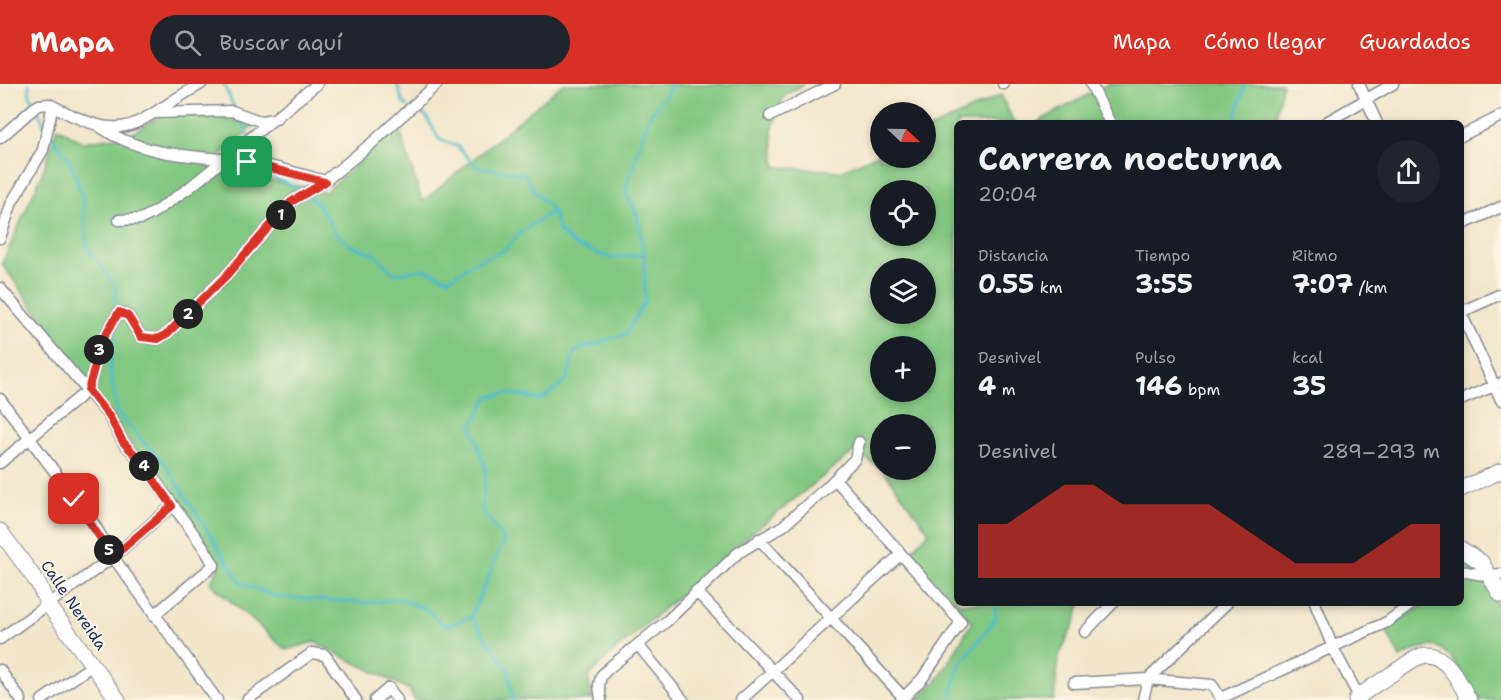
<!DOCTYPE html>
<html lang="es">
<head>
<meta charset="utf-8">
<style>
  :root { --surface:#171b24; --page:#20242c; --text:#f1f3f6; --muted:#9ea1a6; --accent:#d93025 }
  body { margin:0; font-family:"Shantell Sans",sans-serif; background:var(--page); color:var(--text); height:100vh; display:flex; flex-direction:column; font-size:22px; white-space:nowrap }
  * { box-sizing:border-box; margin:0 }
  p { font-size:20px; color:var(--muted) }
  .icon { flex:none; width:33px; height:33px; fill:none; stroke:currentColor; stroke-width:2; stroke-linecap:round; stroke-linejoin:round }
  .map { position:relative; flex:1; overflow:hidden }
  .details { position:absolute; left:954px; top:36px; width:510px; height:486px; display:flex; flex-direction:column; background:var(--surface); border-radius:9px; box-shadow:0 3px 9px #0003 }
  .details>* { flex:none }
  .needle { width:39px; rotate:112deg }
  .fabs { position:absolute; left:870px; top:18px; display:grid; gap:12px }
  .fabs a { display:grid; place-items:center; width:66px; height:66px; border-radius:50%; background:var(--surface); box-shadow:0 3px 9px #0003; font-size:30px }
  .pin { position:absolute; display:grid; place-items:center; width:51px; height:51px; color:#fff; margin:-26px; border-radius:12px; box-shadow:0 3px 9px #0006 }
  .km { position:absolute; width:30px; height:30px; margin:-15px; border-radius:50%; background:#222; color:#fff; font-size:16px; line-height:30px; text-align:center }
  .round { display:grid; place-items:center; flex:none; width:63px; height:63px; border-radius:32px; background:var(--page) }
  .head { display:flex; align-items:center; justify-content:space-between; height:102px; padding:0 24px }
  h1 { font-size:33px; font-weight:700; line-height:45px }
  .stats { display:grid; grid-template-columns:repeat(3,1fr); gap:9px; height:102px; padding:6px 24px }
  .stats div { display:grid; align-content:center }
  .stats b { font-size:26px; font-weight:700 }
  .stats small { font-size:16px; font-weight:400 }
  .stats p { font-size:16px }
  .chart { height:168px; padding:12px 24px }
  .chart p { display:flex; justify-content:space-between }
  .chart svg { width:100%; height:108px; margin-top:6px; fill:var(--accent); opacity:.7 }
  header { display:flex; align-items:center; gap:36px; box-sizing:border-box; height:84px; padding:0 30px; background:var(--accent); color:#fff }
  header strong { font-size:28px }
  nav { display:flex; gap:33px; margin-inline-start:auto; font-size:21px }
  .search { width:420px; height:54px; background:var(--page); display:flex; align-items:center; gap:15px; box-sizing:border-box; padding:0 21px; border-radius:33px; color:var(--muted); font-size:22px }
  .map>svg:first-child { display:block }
  .grass { fill:#82c781; stroke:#4e7b70; stroke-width:1.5; fill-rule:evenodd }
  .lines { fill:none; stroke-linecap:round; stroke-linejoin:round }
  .stream { stroke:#4fbdc9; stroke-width:3 }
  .street-casing { stroke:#868a94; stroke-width:13 }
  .secondary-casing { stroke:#868a94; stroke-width:17 }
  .street { stroke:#fff; stroke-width:10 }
  .secondary { stroke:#fff; stroke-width:15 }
  .route-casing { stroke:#fff; stroke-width:12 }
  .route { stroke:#d93025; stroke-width:8 }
  .labels { text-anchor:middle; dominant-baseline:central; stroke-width:4.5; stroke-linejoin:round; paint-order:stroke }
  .street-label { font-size:16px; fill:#1b2f5e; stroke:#fcf5e5 }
</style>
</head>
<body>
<header>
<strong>Mapa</strong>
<div class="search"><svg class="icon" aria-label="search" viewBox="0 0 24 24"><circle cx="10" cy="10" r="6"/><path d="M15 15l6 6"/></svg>Buscar aquí</div>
<nav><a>Mapa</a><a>Cómo llegar</a><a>Guardados</a></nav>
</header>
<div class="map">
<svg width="1501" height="616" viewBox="0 0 1501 616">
  <rect width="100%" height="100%" fill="#fcf5e5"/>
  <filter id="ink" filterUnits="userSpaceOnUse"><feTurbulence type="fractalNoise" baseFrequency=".0167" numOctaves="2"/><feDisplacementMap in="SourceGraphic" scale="12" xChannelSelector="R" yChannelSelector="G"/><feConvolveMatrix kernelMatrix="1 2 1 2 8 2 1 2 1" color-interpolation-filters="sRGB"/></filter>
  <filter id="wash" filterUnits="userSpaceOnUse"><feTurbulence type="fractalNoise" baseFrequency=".008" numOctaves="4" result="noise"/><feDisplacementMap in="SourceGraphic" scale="24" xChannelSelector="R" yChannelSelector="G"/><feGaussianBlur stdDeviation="1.35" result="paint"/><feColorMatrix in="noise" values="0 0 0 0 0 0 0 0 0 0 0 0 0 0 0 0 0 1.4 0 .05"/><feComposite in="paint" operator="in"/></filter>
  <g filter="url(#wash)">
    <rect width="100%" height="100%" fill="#f1e6c9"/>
    <path class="grass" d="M563,0H804L783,13L772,46L776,83L841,87L880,69V74H926V47L1001,11L1014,39H957V519H1080L1077,533L1059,572L1054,616H917L940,593L972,538L905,474L929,448L883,386H926V340H880V384L855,367L752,449L601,579L588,594L593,616H414L410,606L314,558L286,566L210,499L219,482L2,180L44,85L57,43L82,58L129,51L168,27L256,39L208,83L325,108L399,43L422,118ZM880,106H926V152H880ZM880,184H926V230H880ZM880,262H926V308H880Z
      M1108,0H1282L1275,39H1036Z
      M1461,472L1490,505L1501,530V616H1479C1475,606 1467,597 1461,588C1441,556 1432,557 1400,574L1385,544L1419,524L1422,519H1461Z"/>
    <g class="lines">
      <path class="stream" d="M29,0L30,11L45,42
        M224,0L235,26
        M397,0L403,19L407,22
        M413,25L426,32L439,55L457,62L477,83L524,90L534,107L553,127L558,147L576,162L611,174L644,170
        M238,32L264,78
        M1234,39L1245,0
        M50,51L70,77L83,114L87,163L115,202L117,227
        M269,86L276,95L296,103L318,120L335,148L349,161L374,170L394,190L424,185L449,195L474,178L504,167L521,148L553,127
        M116,242L110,284L117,329L166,382L241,499L278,513L366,519L398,515L424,524L445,542L471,533
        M513,616L508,585L471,533L504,456L482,426L486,386L472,342L488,313L510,309L541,316L566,297L575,267L626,250L645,217L644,170L638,133L625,107L649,32L673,0
        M950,616L959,582L996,534L994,519"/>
    </g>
  </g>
  <g filter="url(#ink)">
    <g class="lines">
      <defs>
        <path id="street" d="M1003,0H1004
          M1091,0L1110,39
          M1359,0L1377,39
          M49,20C132,64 130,39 201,0
          M156,29L232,27L260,37L276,35
          M770,32L835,0
          M1325,39L1393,0
          M100,43C145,74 196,71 248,78C274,82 299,90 325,97
          M1461,52L1501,32
          M0,54L33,25L39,21L49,20L52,25L43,66L12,118L0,154
          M119,136L141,135L153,129L189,104L317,0
          M1461,141L1501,123
          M0,204L109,332L123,358L140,376L204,464L214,481L154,531
          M1461,228L1501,210
          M1461,229L1501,316
          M0,315L94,440L113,473L217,616
          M1461,316L1501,299
          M0,379L88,306L102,256L119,228L128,232L141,253L158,255L168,249L225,193L291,118L325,97L372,59L437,0
          M835,395L961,538L922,595L901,616
          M759,455L903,613
          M1461,487L1489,492L1501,490
          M696,507L800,616
          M1315,519L1333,564L1359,613
          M1085,548L1113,519
          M0,555L113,473L172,422
          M638,561L683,616
          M0,586L21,616
          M1074,599L1148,595L1212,601L1222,616
          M1221,614L1387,538L1413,519
          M42,616L93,581
          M247,616L312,569L325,571L356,616
          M375,616L389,604L397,616
          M601,616L599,601L601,592L610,583L667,537L738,469L783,442L826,404L855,375L859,358
          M741,616L900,471
          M1143,616L1148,595L1227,519"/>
        <path id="secondary" d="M1461,405L1501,387
          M0,447L38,499L47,519L118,616
          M1461,465L1481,478L1501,511
          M1356,616C1365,606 1379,599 1390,591C1400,585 1410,576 1421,572C1444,565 1461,600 1469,616"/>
      </defs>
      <use href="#street" class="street-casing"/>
      <use href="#secondary" class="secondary-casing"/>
      <use href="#street" class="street"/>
      <use href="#secondary" class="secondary"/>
    </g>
  </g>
  <g class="lines" filter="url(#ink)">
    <defs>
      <path id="route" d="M74,415L113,473L172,422L140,376L123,358L109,332L88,306L102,256L119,228L128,232L141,253L158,255L168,249L225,193L291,118L325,98L247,78"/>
    </defs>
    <use href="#route" class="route-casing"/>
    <use href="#route" class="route"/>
  </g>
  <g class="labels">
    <g class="street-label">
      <text transform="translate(74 521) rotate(56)">Calle Nereida</text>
    </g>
  </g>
</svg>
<div class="fabs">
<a><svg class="needle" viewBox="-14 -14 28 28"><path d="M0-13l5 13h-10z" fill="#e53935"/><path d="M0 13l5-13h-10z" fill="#9ea1a6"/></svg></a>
<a><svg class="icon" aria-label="locate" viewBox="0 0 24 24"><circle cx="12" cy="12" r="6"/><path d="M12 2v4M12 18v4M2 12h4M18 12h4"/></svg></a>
<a><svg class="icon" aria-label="layers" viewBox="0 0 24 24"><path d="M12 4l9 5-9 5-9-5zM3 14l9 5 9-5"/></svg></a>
<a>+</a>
<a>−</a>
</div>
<div class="pin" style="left:247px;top:78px;background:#1e9e55"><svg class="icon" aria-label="arrive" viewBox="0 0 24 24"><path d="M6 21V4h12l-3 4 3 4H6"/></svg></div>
<div class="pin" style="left:74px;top:415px;background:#d93025"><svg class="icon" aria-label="check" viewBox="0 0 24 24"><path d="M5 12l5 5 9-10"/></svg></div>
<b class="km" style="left:281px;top:131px">1</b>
<b class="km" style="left:188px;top:230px">2</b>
<b class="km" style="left:99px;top:266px">3</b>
<b class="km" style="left:144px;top:382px">4</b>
<b class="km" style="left:109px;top:466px">5</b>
<section class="details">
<div class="head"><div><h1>Carrera nocturna</h1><p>20:04</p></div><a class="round"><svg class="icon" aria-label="share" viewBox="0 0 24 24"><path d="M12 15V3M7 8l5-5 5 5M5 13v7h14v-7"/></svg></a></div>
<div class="stats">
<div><p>Distancia</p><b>0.55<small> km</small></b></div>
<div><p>Tiempo</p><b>3:55</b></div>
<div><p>Ritmo</p><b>7:07<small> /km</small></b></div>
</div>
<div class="stats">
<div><p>Desnivel</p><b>4<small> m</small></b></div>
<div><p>Pulso</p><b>146<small> bpm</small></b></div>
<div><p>kcal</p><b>35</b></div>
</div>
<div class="chart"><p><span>Desnivel</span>289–293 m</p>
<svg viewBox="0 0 160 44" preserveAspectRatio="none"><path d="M0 44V22L10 22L20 14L30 6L40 6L50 14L60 14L70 14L80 14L90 22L100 30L110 38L120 38L130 38L140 30L150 22L160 22V44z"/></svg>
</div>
</section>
</div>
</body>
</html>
